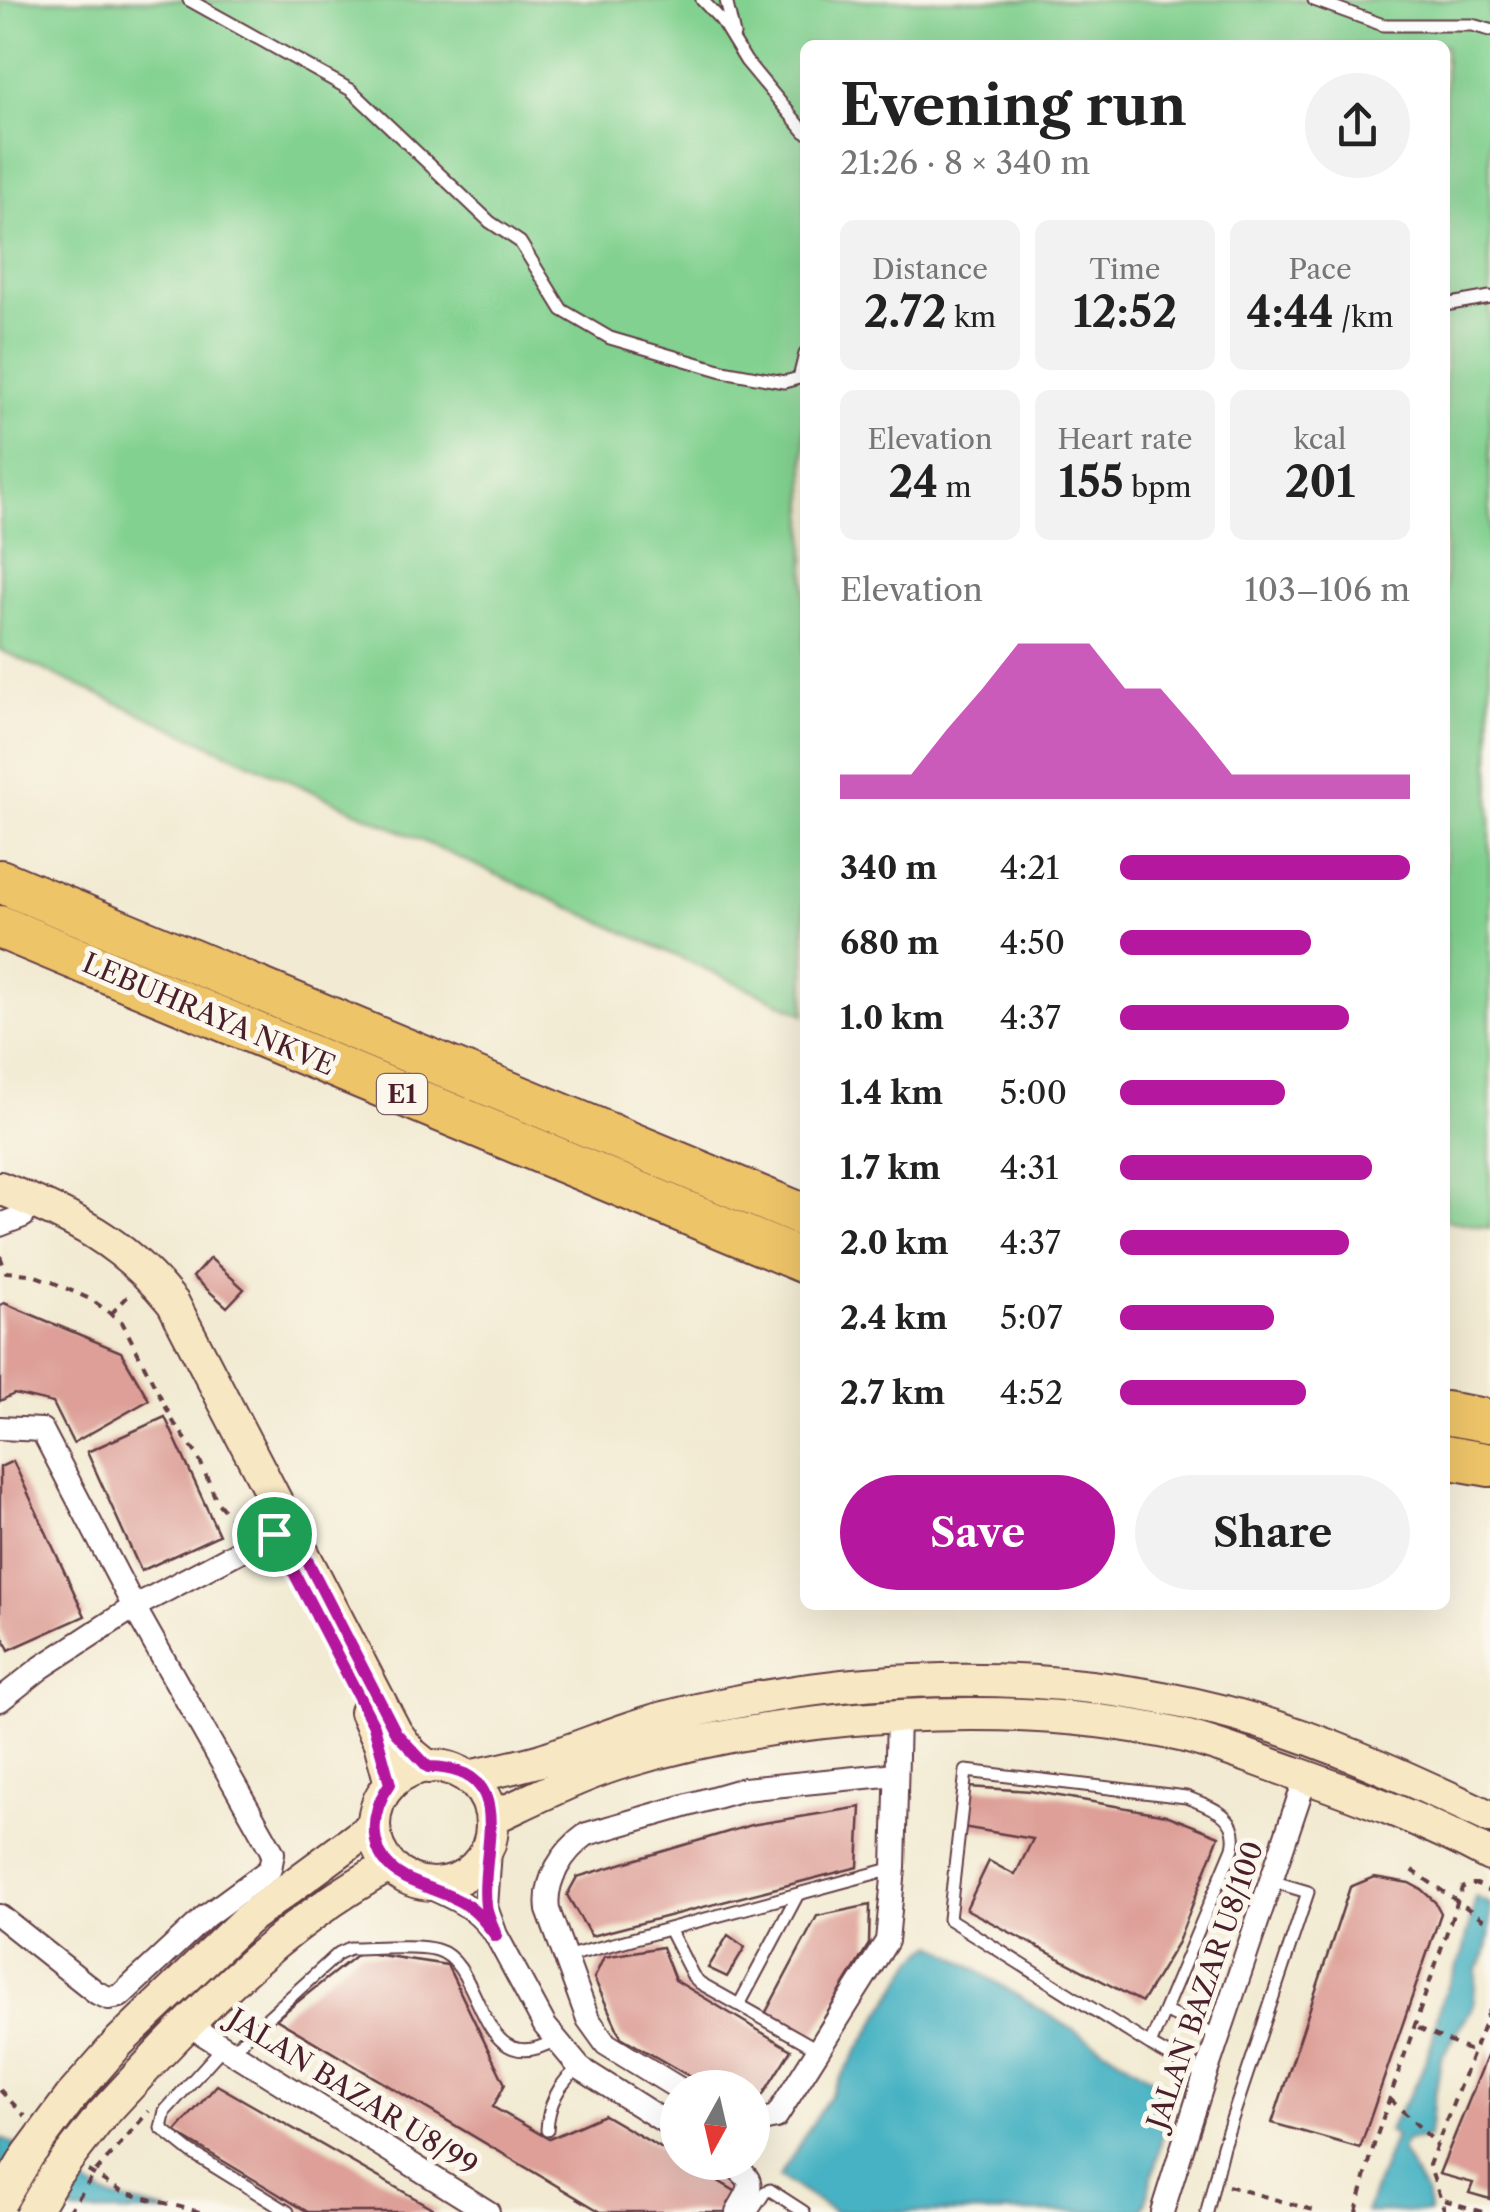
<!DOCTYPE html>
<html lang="en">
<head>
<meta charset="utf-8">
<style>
  :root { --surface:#fff; --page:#f2f2f2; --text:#222; --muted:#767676; --accent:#b5179e }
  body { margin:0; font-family:"Libre Caslon Text",serif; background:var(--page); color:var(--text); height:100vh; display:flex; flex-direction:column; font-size:38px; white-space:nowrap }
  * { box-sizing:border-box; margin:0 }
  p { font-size:32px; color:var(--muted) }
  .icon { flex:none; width:55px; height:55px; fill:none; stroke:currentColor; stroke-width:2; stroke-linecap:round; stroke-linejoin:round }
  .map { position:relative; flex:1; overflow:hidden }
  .details { position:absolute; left:800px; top:40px; width:650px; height:1570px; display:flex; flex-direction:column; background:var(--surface); border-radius:15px; box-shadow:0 10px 40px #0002 }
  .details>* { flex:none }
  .needle { width:65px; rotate:188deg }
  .fabs { position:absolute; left:660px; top:2070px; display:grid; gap:20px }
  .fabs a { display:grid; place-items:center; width:110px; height:110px; border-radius:50%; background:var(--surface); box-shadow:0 10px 40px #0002; font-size:50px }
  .pin { position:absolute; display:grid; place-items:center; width:85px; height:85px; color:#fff; margin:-42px; border:5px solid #fff; border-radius:50%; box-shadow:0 2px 10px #0007 }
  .round { display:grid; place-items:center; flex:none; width:105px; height:105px; border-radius:52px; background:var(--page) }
  .headline { display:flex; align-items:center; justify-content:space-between; height:170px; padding:0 40px }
  h1 { font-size:55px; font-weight:700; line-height:75px }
  .stats { display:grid; grid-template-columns:repeat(3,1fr); gap:15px; height:170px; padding:10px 40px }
  .stats div { display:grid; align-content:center; border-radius:15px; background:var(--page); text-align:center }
  .stats b { font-size:42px; font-weight:700 }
  .stats small { font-size:28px; font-weight:400 }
  .stats p { font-size:28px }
  .chart { height:280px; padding:20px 40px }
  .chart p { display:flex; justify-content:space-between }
  .chart svg { width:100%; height:180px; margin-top:10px; fill:var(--accent); opacity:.7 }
  .action { display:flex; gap:20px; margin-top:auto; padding:20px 40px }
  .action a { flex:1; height:115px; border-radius:60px; background:var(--accent); color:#fff; font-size:40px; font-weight:700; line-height:115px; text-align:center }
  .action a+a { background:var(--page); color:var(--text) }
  ul { padding:0 40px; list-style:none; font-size:32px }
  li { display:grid; grid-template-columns:160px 120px 1fr; align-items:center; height:75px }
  li i { height:25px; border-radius:12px; background:var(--accent) }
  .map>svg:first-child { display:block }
  .green { fill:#82d190; stroke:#66785e; stroke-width:2.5 }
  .water { fill:#46b2c3; stroke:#486877; stroke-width:2.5 }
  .building { fill:#dd9f97 }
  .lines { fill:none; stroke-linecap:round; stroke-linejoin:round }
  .lane-casing { stroke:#633d44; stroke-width:15 }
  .street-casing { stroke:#633d44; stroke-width:26 }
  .secondary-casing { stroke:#633d44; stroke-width:36 }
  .highway-casing { stroke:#633d44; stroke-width:46 }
  .path { stroke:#633d44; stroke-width:4; stroke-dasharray:8 8; stroke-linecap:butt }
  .lane { stroke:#fff; stroke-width:11 }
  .street { stroke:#fff; stroke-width:22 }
  .secondary { stroke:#f8e7c3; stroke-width:32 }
  .highway { stroke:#eec469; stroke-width:42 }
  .secondary-bridge-casing { stroke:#633d44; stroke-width:36; stroke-linecap:butt }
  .path-bridge { stroke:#633d44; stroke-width:4; stroke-dasharray:8 8; stroke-linecap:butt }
  .secondary-bridge { stroke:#f8e7c3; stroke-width:32 }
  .route-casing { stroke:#fff; stroke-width:20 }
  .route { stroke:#b5179e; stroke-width:12 }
  .labels { text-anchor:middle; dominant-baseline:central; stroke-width:10; stroke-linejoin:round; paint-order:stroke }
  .shield { fill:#fbf7ec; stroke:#7f6065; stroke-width:2.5 }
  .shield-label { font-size:25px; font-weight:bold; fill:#4a1f2b }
  .street-label { font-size:28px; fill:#4a1f2b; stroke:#fbf7ec }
</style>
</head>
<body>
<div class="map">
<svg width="1490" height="2212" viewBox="0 0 1490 2212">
  <rect width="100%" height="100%" fill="#fbf7ec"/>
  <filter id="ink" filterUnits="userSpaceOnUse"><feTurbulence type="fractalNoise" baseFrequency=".01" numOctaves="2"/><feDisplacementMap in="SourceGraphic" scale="20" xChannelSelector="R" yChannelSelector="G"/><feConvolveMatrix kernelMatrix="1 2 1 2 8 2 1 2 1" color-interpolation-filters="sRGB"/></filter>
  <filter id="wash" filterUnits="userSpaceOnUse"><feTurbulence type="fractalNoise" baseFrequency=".0048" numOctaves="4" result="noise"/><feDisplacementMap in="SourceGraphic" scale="40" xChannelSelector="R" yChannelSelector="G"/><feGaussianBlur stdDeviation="2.25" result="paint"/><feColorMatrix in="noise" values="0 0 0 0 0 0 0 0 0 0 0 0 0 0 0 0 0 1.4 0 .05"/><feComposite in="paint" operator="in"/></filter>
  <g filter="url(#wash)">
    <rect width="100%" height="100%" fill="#f2ead2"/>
    <path class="green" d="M0,0H1490V1228L1445,1220V45H805V1014L0,650Z"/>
    <path class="water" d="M1476,1897L1490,1904C1490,1927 1490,1954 1477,1969L1473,2006L1441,2059L1428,2138L1406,2140L1401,2150L1426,2194L1430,2212H1366L1395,2136L1388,2131L1418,2080L1432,2043L1440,2004L1463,1953Z
      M934,1944L1174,2092L1143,2212H834L779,2177L915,1959Z
      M0,2137L108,2197L169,2212H74L0,2166Z"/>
    <g id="blocks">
      <path class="building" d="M210,1258L244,1289L227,1307L193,1277Z
        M4,1303L121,1352L149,1400L73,1443L53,1403L14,1394L0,1401V1305Z
        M165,1417L219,1535L141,1571L87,1452Z
        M13,1461L85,1616L9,1650L0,1630V1467Z
        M968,1787L1031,1791L1166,1815L1219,1836L1178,1942L1142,2002L966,1909L989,1861L1015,1875L1033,1839L962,1827Z
        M861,1807L858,1867L591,1936L567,1895L577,1877L751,1825Z
        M1374,1877L1409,1883L1422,1890L1435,1902L1441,1913L1360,2148L1272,2123L1350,1887Z
        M870,1905L869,1944L811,2040L765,2014L817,1916Z
        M728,1935L745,1947L727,1977L708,1968Z
        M662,1947L675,1980L791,2050L757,2104L752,2105V2088H710L621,2037L594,1978L604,1957Z
        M360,1952L447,1965L505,2084L493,2107L549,2139L604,2115L678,2158V2162H686L745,2197L735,2212H601L276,2019Z
        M1490,2049V2199L1469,2193L1473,2183L1439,2174Z
        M217,2085L439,2212H308L175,2132Z"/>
    </g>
  </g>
  <g filter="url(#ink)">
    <use href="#blocks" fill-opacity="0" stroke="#633d44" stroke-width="2.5"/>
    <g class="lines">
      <defs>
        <path id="lane" d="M189,0L351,90L490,222L520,242L562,310L610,338L723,371L784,382L799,378L805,354
          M702,0L721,20L746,61L805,132
          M726,0L734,35
          M1314,0L1383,25H1472L1490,30
          M1445,305L1490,297
          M966,1771L1186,1797C1210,1807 1241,1815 1233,1848L1150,2045L949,1919Z
          M669,1929L693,1976L700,1983L819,2050
          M565,1957L894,1868
          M739,2005L798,1894
          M1166,2012L1218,2036
          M1150,2045L1205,2076
          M223,2047L165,2111L161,2128L191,2152L288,2212
          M231,2051L339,1953L350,1948C372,1948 417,1944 437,1950C485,1963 477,2085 555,2040
          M547,2130C548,2106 559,2081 580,2068
          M752,2212L765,2192L770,2190L804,2212
          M1207,2212L1223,2146L1308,1892L1271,1881"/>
        <path id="street" d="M0,1225L23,1216
          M0,1428L42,1430L134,1607L273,1853L270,1869L206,1916L120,1996L109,1998L97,1993L0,1916
          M0,1700L42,1667L134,1607L289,1525
          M491,1836L486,1907L496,1935L545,2026L580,2068L678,2130
          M422,1884C449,1896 473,1905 491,1929
          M187,2024L488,2212
          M678,2088L606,2044L588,2019L548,1910C544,1880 563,1851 587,1834L744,1789L896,1774
          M752,2122L776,2117L887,1941L894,1868L898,1718
          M728,2162C756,2181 754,2184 737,2212
          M1162,2212L1205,2076L1306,1777"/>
        <path id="secondary" d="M0,1188C73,1217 123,1241 173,1303L396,1733L412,1754L428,1767
          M366,1712L380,1743L391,1784
          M374 1825a59 59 0 1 1 118 0a59 59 0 1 1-118 0Z
          M468,1777C492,1772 517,1767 541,1760C582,1747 622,1729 664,1718C844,1672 1041,1665 1221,1711C1314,1735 1404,1776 1490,1817
          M492,1818C533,1799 574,1778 617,1764C782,1713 1010,1697 1180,1735C1219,1744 1257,1760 1295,1773C1365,1798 1424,1820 1490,1855
          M71,2097L119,2042L246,1920L373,1826
          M101,2116C189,2021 274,1928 389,1866"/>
        <path id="highway" d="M0,881L805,1216
          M0,927L805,1262
          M1445,1413L1490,1421
          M1445,1457L1490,1465"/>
      </defs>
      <use href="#lane" class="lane-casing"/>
      <use href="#street" class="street-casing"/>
      <use href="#secondary" class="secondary-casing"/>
      <use href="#highway" class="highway-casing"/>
      <path class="path" d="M0,1256L6,1272L30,1274L52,1282L92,1300L122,1322L174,1423L198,1456L217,1502L239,1527
        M111,1314L132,1292
        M1412,1870L1438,1888
        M1418,2028L1473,2052
        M0,2090L25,2116
        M1390,2099L1437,2144
        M88,2171L122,2192L200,2212
        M1228,2186L1320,2212
        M1444,2200L1482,2212
        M69,2212L94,2174L149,2111
        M1356,2212L1375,2141L1462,1888L1468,1884H1477L1490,1891
        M1445,2212L1429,2165L1490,2009"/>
      <use href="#lane" class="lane"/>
      <use href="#street" class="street"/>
      <use href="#secondary" class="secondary"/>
      <use href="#highway" class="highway"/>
      <defs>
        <path id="secondary-bridge" d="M0,2202L28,2155L71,2097
          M33,2212L55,2175L101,2116"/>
      </defs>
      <use href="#secondary-bridge" class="secondary-bridge-casing"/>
      <path class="path-bridge" d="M1438,1888L1490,1924"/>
      <use href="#secondary-bridge" class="secondary-bridge"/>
    </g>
  </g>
  <g class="lines" filter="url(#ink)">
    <defs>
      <path id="route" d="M289,1525L396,1733L428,1767C523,1768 478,1853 486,1906C488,1916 493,1926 496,1936C486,1923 477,1911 463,1903C445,1892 423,1887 405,1878C367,1858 368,1814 390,1784L374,1726L274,1534Z"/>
    </defs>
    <use href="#route" class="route-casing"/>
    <use href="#route" class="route"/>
  </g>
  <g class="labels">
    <rect class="shield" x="377" y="1074" width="50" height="40" rx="8"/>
    <g class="shield-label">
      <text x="402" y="1094">E1</text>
    </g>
    <g class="street-label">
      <text transform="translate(209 1014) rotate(23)">LEBUHRAYA NKVE</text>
      <text transform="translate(1205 1985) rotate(-71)">JALAN BAZAR U8/100</text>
      <text transform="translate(353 2092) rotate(32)">JALAN BAZAR U8/99</text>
    </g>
  </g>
</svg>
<div class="fabs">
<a><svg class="needle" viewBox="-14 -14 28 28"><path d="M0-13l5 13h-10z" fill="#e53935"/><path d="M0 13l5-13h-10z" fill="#767676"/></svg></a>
</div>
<div class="pin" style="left:274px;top:1534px;background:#1e9e55"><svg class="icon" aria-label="arrive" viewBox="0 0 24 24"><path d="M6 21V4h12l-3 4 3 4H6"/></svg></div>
<section class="details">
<div class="headline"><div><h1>Evening run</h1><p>21:26 · 8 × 340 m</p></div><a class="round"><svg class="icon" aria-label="share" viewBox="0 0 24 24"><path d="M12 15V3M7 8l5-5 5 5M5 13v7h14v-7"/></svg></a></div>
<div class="stats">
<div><p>Distance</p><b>2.72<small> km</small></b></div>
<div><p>Time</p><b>12:52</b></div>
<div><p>Pace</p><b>4:44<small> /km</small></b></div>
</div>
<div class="stats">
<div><p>Elevation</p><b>24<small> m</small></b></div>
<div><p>Heart rate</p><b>155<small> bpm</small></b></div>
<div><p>kcal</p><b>201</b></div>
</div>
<div class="chart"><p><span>Elevation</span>103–106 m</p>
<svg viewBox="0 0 160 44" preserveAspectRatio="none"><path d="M0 44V38L10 38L20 38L30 27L40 17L50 6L60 6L70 6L80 17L90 17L100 27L110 38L120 38L130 38L140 38L150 38L160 38V44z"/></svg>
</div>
<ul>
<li><b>340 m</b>4:21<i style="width:100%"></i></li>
<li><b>680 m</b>4:50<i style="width:66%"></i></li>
<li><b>1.0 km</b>4:37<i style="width:79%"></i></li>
<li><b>1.4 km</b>5:00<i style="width:57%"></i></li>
<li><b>1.7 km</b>4:31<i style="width:87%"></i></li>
<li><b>2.0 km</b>4:37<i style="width:79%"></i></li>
<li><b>2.4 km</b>5:07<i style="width:53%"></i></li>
<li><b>2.7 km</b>4:52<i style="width:64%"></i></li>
</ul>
<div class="action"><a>Save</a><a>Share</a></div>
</section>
</div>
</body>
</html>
